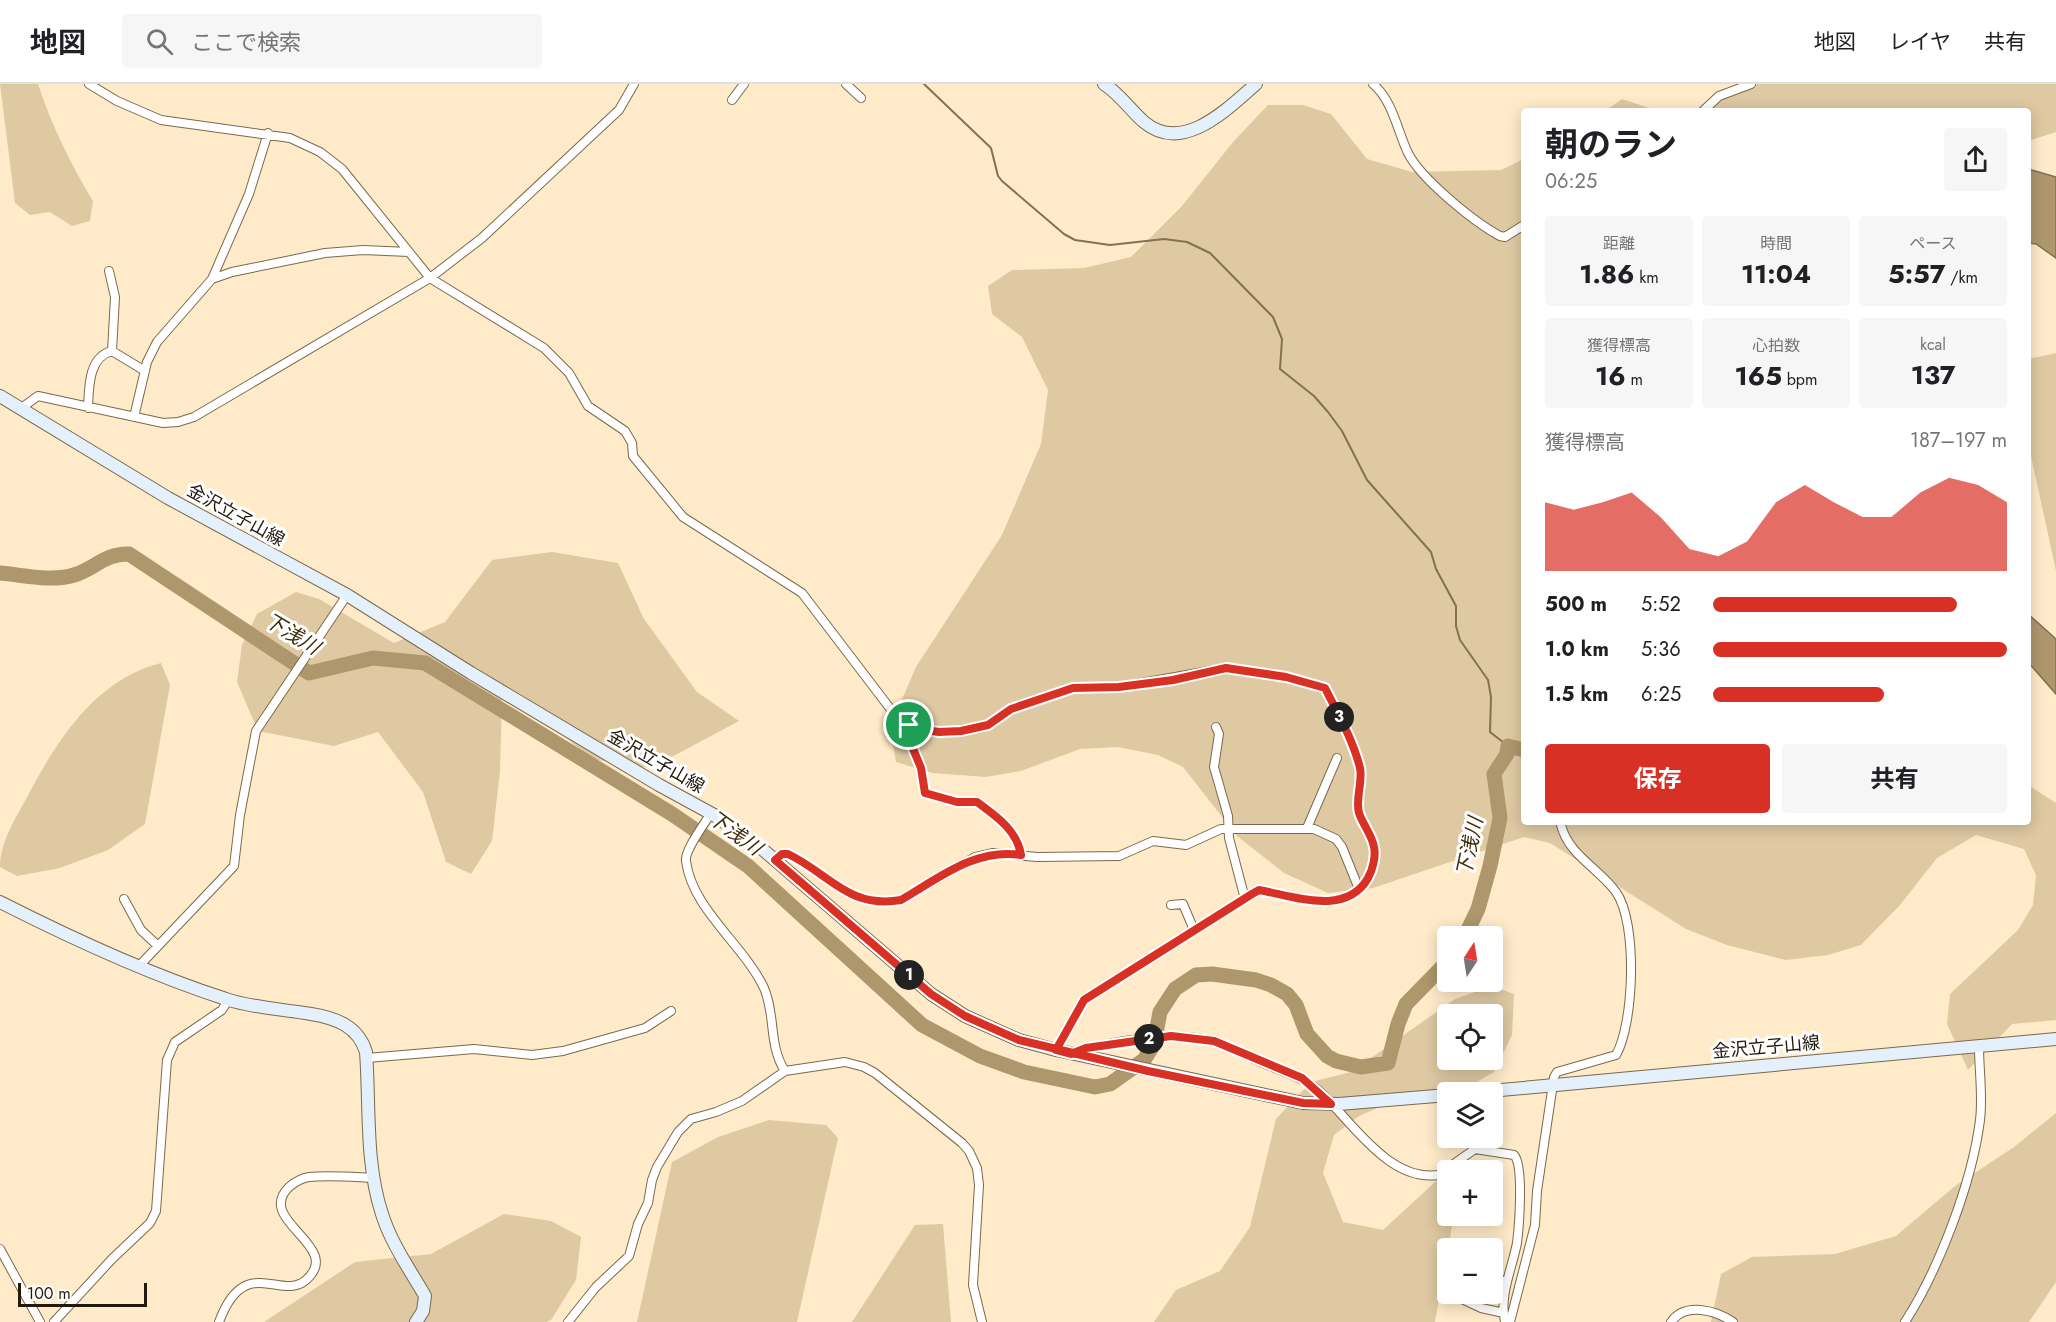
<!DOCTYPE html>
<html lang="ja">
<head>
<meta charset="utf-8">
<style>
  :root { --surface:#fff; --page:#f6f6f6; --text:#202124; --muted:#757577; --line:#e0e0e0; --accent:#d93025 }
  body { margin:0; font-family:Jost,"Noto Sans JP",sans-serif; background:var(--page); color:var(--text); height:100vh; display:flex; flex-direction:column; font-size:22px; white-space:nowrap }
  * { box-sizing:border-box; margin:0 }
  p { font-size:20px; color:var(--muted) }
  .icon { flex:none; width:33px; height:33px; fill:none; stroke:currentColor; stroke-width:2; stroke-linecap:round; stroke-linejoin:round }
  .map { position:relative; flex:1; overflow:hidden }
  .panel { position:absolute; left:1521px; top:24px; width:510px; height:717px; display:flex; flex-direction:column; background:var(--surface); border-radius:6px; box-shadow:0 3px 15px #0003 }
  .panel>* { flex:none }
  .needle { width:39px; rotate:12deg }
  .controls { position:absolute; left:1437px; top:842px; display:grid; gap:12px }
  .controls a { display:grid; place-items:center; width:66px; height:66px; border-radius:6px; background:var(--surface); box-shadow:0 3px 15px #0003; font-size:30px }
  .scale { position:absolute; left:18px; bottom:15px; width:129px; box-sizing:border-box; padding-left:6px; border:3px solid #20190c; border-top:0; font-size:16px; line-height:21px; white-space:nowrap; color:#20190c; -webkit-text-stroke:4px #fff; paint-order:stroke }
  .pin { position:absolute; display:grid; place-items:center; width:51px; height:51px; color:#fff; margin:-26px; border:3px solid #fff; border-radius:50%; box-shadow:0 2px 6px #0007 }
  .km { position:absolute; width:30px; height:30px; margin:-15px; border-radius:50%; background:#222; color:#fff; font-size:16px; line-height:30px; text-align:center }
  .round { display:grid; place-items:center; flex:none; width:63px; height:63px; border-radius:6px; background:var(--page) }
  .head { display:flex; align-items:center; justify-content:space-between; height:102px; padding:0 24px }
  h1 { font-size:33px; font-weight:700; line-height:45px }
  .stats { display:grid; grid-template-columns:repeat(3,1fr); gap:9px; height:102px; padding:6px 24px }
  .stats div { display:grid; align-content:center; border-radius:6px; background:var(--page); text-align:center }
  .stats b { font-size:26px; font-weight:700 }
  .stats small { font-size:16px; font-weight:400 }
  .stats p { font-size:16px }
  .chart { height:168px; padding:12px 24px }
  .chart p { display:flex; justify-content:space-between }
  .chart svg { width:100%; height:108px; margin-top:6px; fill:var(--accent); opacity:.7 }
  .action { display:flex; gap:12px; margin-top:auto; padding:12px 24px }
  .action a { flex:1; height:69px; border-radius:6px; background:var(--accent); color:#fff; font-size:24px; font-weight:700; line-height:69px; text-align:center }
  .action a+a { background:var(--page); color:var(--text) }
  ul { padding:0 24px; list-style:none; font-size:20px }
  li { display:grid; grid-template-columns:96px 72px 1fr; align-items:center; height:45px }
  li i { height:15px; border-radius:8px; background:var(--accent) }
  header { display:flex; align-items:center; gap:36px; box-sizing:border-box; height:84px; padding:0 30px; background:var(--surface); border-bottom:2px solid var(--line) }
  header strong { font-size:28px }
  nav { display:flex; gap:33px; margin-inline-start:auto; font-size:21px }
  .search { width:420px; height:54px; background:var(--page); display:flex; align-items:center; gap:15px; box-sizing:border-box; padding:0 21px; border-radius:6px; color:var(--muted); font-size:22px }
  .map>svg:first-child { display:block }
  .green { fill:#dfc9a3; fill-rule:evenodd }
  .water { fill:#af976d; stroke:#847150; stroke-width:1.5 }
  .lines { fill:none; stroke-linecap:round; stroke-linejoin:round }
  .stream { stroke:#847150; stroke-width:2 }
  .river { stroke:#af976d; stroke-width:15 }
  .street-casing { stroke:#7b694b; stroke-width:10 }
  .secondary-casing { stroke:#7b694b; stroke-width:14 }
  .street { stroke:#fff; stroke-width:8 }
  .secondary { stroke:#e4f0fb; stroke-width:12 }
  .route-casing { stroke:#fff; stroke-width:12 }
  .route { stroke:#d93025; stroke-width:8 }
  .labels { text-anchor:middle; dominant-baseline:central; stroke-width:6; stroke-linejoin:round; paint-order:stroke }
  .street-label { font-size:18px; fill:#20190c; stroke:#fff }
  .water-label { font-size:20px; font-style:italic; fill:#3e2c07; stroke:#fff }
</style>
</head>
<body>
<header>
<strong>地図</strong>
<div class="search"><svg class="icon" aria-label="search" viewBox="0 0 24 24"><circle cx="10" cy="10" r="6"/><path d="M15 15l6 6"/></svg>ここで検索</div>
<nav><a>地図</a><a>レイヤ</a><a>共有</a></nav>
</header>
<div class="map">
<svg width="2056" height="1238" viewBox="0 0 2056 1238">
  <rect width="100%" height="100%" fill="#ffebc9"/>
  <path class="green" d="M0,0H38C52,42 70,79 93,117L90,137L72,142L50,128L30,131L15,119Z
    M1738,0H2056V48L2028,57V27H1694Z
    M1622,15L1658,27H1605Z
    M1268,21H1303L1331,30L1367,75L1412,88L1501,86L1524,75V738H2028V701L2056,719V936L2012,940L1968,986L1947,940L1950,910L2018,846L2033,821L2036,791L2024,765L1976,751L1937,774L1900,821L1861,861L1828,871L1786,876L1727,861L1686,845L1550,759L1524,753L1373,804L1328,809L1284,789L1237,752L1183,683L1158,671L1118,663L1080,665L1021,687L986,693L932,689L896,678L890,643L916,583L1002,451L1041,360L1048,306L1022,253L992,230L988,202L1012,186L1084,184L1131,173L1182,122L1233,58Z
    M2056,269V487L2028,358V275Z
    M552,468L618,479L644,535L697,608L739,637L651,684L591,675L533,625L502,612L500,687L492,757L471,790L446,778L423,708L378,648L334,662L258,647L237,598L242,561L257,530L296,508L319,515L394,559L445,538L492,476Z
    M161,579L170,601L145,740L108,766L60,784L17,792L0,783C0,759 15,735 26,715C56,658 94,596 161,579Z
    M1492,902L1514,910L1512,951L1494,988L1459,1008L1396,1016L1359,1032L1334,1051L1323,1089L1343,1138L1383,1146L1447,1087L1448,1131H1454L1435,1238H1154L1176,1206L1220,1187L1250,1143L1276,1035L1311,998L1351,988L1455,915ZM1448,930H1492V975H1448Z
    M2056,1029V1198L2029,1238H1711L1721,1190L1752,1173L1835,1170L1896,1152L1955,1102L2014,1063Z
    M769,1036L826,1041L838,1054L797,1238H637L672,1078L718,1053Z
    M504,1130L551,1137L581,1153L576,1196L551,1236L546,1238H264L355,1178L431,1170Z
    M943,1140L951,1238H852L915,1141Z"/>
  <path class="water" d="M2028,85L2056,93V174L2036,160L2028,159Z
    M2028,530L2056,555V610L2028,578Z"/>
  <g class="lines">
    <path class="stream" d="M924,0L991,64L998,92L1002,97L1064,150L1075,156L1110,161L1164,155L1187,158L1210,169L1273,233L1282,255L1280,285L1314,312L1328,328L1342,347L1367,396L1431,468L1436,485L1456,522V542L1460,556L1488,596L1491,613L1490,648L1508,662"/>
    <path class="river" d="M0,489C23,491 52,498 74,491C94,485 106,469 129,470L309,589L373,574L425,579L672,730L748,782L922,941L980,972L1024,988L1095,1003L1110,1000L1144,976L1154,960L1160,928L1175,905L1196,891L1212,890L1256,896L1271,901L1287,910L1296,921L1307,950L1327,972L1336,977L1361,983L1388,979L1398,940L1406,920L1448,877
      M1465,852L1478,825L1490,782L1500,734L1494,690L1507,670L1508,662L1524,666"/>
    <defs>
      <path id="street" d="M89,0L117,17L161,36L290,54L320,68L342,85L430,194L544,264L569,289L588,322L625,347L632,359L633,372L683,433L802,509L892,627L905,639L917,645L939,648L961,647L988,641L1011,625L1073,604L1119,603L1226,584L1286,593L1325,605C1338,630 1353,656 1360,684C1363,699 1355,714 1359,729C1363,741 1372,751 1374,763C1376,772 1373,785 1368,794C1346,833 1293,812 1259,806L1252,810L1084,916L1056,966
        M846,0L861,14
        M1373,0C1393,17 1397,46 1408,69C1421,95 1474,138 1500,152L1505,153L1524,141
        M732,16L744,0
        M1703,27L1719,12L1751,0
        M109,187L115,213L112,267
        M212,195L249,110L268,49
        M88,324C89,304 88,273 112,267L145,287
        M20,325L38,312L163,339L178,338L194,333L430,194L482,154L619,26L634,0
        M134,333L147,278L157,258L212,195L232,188L325,169L363,166L409,168
        M909,641V655L921,684L925,709L956,718H977C996,732 1018,746 1021,771
        M1216,643L1219,650L1214,683L1228,732L1229,754L1245,815
        M711,729C705,739 684,767 686,777C692,825 743,860 764,904C776,931 768,961 785,987
        M1307,744L1337,674
        M775,776L782,770H788C830,790 848,825 901,816L975,773L992,769L1037,773L1119,772L1153,757L1186,761L1221,745H1314L1336,755L1342,763L1359,805
        M124,815L141,846L158,862
        M1171,821L1183,820L1194,846
        M139,882L234,782L240,731L256,647L347,511
        M1075,969C1107,957 1183,946 1215,958C1234,964 1251,975 1270,982C1287,989 1304,994 1319,1007C1350,1035 1388,1098 1438,1091L1475,1065L1514,1071C1524,1081 1519,1143 1517,1159C1512,1185 1499,1211 1505,1238
        M367,974L474,965L532,971L563,967L645,944L671,927
        M0,1165L40,1238
        M1492,1190L1506,1199
        M1451,1210L1481,1224L1504,1229
        M54,1238L112,1175L150,1139L156,1127L167,976L175,958L222,926L228,916
        M219,1238C245,1168 281,1218 306,1196C345,1162 254,1137 289,1103C295,1098 301,1094 309,1093C330,1091 352,1093 373,1094
        M568,1238L596,1203L629,1172L638,1140L648,1119L652,1096L657,1083L678,1048L691,1035L716,1028L742,1017L785,987L845,978L864,983L875,989L962,1059L969,1067L977,1084L979,1101L973,1201L982,1238
        M1510,1238L1535,1141L1537,1107L1554,993L1557,988L1616,971C1634,940 1638,839 1616,808C1599,784 1569,772 1561,741
        M1671,1238C1685,1218 1715,1226 1733,1238
        M1905,1238C1939,1185 1972,1099 1980,1036C1983,1012 1979,986 1979,962"/>
      <path id="secondary" d="M1104,0C1119,9 1131,27 1144,38C1183,71 1228,24 1256,0
        M0,312L168,414L347,511L471,589L659,701L714,731L761,764L931,910L965,932L1019,956L1056,966L1303,1019L1339,1020L1448,1011
        M0,818C73,855 148,890 226,915C252,924 283,925 311,930C336,934 358,942 366,968C370,1021 365,1079 382,1130C391,1159 410,1186 425,1212L423,1227L416,1238
        M1479,1008L2056,955"/>
    </defs>
    <use href="#street" class="street-casing"/>
    <use href="#secondary" class="secondary-casing"/>
    <use href="#street" class="street"/>
    <use href="#secondary" class="secondary"/>
  </g>
  <g class="lines">
    <defs>
      <path id="route" d="M909,641V655L921,684L925,709L957,718H977C996,732 1017,746 1021,771C975,764 939,794 901,816C848,825 830,790 788,770H782L775,776L931,910L965,932L1019,956L1148,987L1303,1019L1331,1020L1302,994L1214,957L1171,952L1086,964L1071,970L1056,966L1084,916L1252,810L1259,806C1293,812 1346,833 1368,794C1373,785 1376,772 1374,763C1372,751 1363,741 1359,729C1355,714 1363,699 1360,684C1353,656 1338,630 1325,604L1286,593L1226,584L1173,596L1119,603L1073,604L1011,625L988,641L961,647L939,648L917,645L909,641"/>
    </defs>
    <use href="#route" class="route-casing"/>
    <use href="#route" class="route"/>
  </g>
  <g class="labels">
    <g class="street-label">
      <text transform="translate(236 431) rotate(29)">金沢立子山線</text>
      <text transform="translate(656 677) rotate(30)">金沢立子山線</text>
      <text transform="translate(1766 963) rotate(-5)">金沢立子山線</text>
    </g>
    <g class="water-label">
      <text transform="translate(292 550) rotate(31)">下浅川</text>
      <text transform="translate(735 749) rotate(36)">下浅川</text>
      <text transform="translate(1470 763) rotate(-78)">下浅川</text>
    </g>
  </g>
</svg>
<div class="controls">
<a><svg class="needle" viewBox="-14 -14 28 28"><path d="M0-13l5 13h-10z" fill="#e53935"/><path d="M0 13l5-13h-10z" fill="#757577"/></svg></a>
<a><svg class="icon" aria-label="locate" viewBox="0 0 24 24"><circle cx="12" cy="12" r="6"/><path d="M12 2v4M12 18v4M2 12h4M18 12h4"/></svg></a>
<a><svg class="icon" aria-label="layers" viewBox="0 0 24 24"><path d="M12 4l9 5-9 5-9-5zM3 14l9 5 9-5"/></svg></a>
<a>+</a>
<a>−</a>
</div>
<div class="scale">100 m</div>
<div class="pin" style="left:909px;top:641px;background:#1e9e55"><svg class="icon" aria-label="arrive" viewBox="0 0 24 24"><path d="M6 21V4h12l-3 4 3 4H6"/></svg></div>
<b class="km" style="left:909px;top:891px">1</b>
<b class="km" style="left:1149px;top:955px">2</b>
<b class="km" style="left:1339px;top:633px">3</b>
<section class="panel">
<div class="head"><div><h1>朝のラン</h1><p>06:25</p></div><a class="round"><svg class="icon" aria-label="share" viewBox="0 0 24 24"><path d="M12 15V3M7 8l5-5 5 5M5 13v7h14v-7"/></svg></a></div>
<div class="stats">
<div><p>距離</p><b>1.86<small> km</small></b></div>
<div><p>時間</p><b>11:04</b></div>
<div><p>ペース</p><b>5:57<small> /km</small></b></div>
</div>
<div class="stats">
<div><p>獲得標高</p><b>16<small> m</small></b></div>
<div><p>心拍数</p><b>165<small> bpm</small></b></div>
<div><p>kcal</p><b>137</b></div>
</div>
<div class="chart"><p><span>獲得標高</span>187–197 m</p>
<svg viewBox="0 0 160 44" preserveAspectRatio="none"><path d="M0 44V16L10 19L20 16L30 12L40 22L50 35L60 38L70 32L80 16L90 9L100 16L110 22L120 22L130 12L140 6L150 9L160 16V44z"/></svg>
</div>
<ul>
<li><b>500 m</b>5:52<i style="width:83%"></i></li>
<li><b>1.0 km</b>5:36<i style="width:100%"></i></li>
<li><b>1.5 km</b>6:25<i style="width:58%"></i></li>
</ul>
<div class="action"><a>保存</a><a>共有</a></div>
</section>
</div>
</body>
</html>
